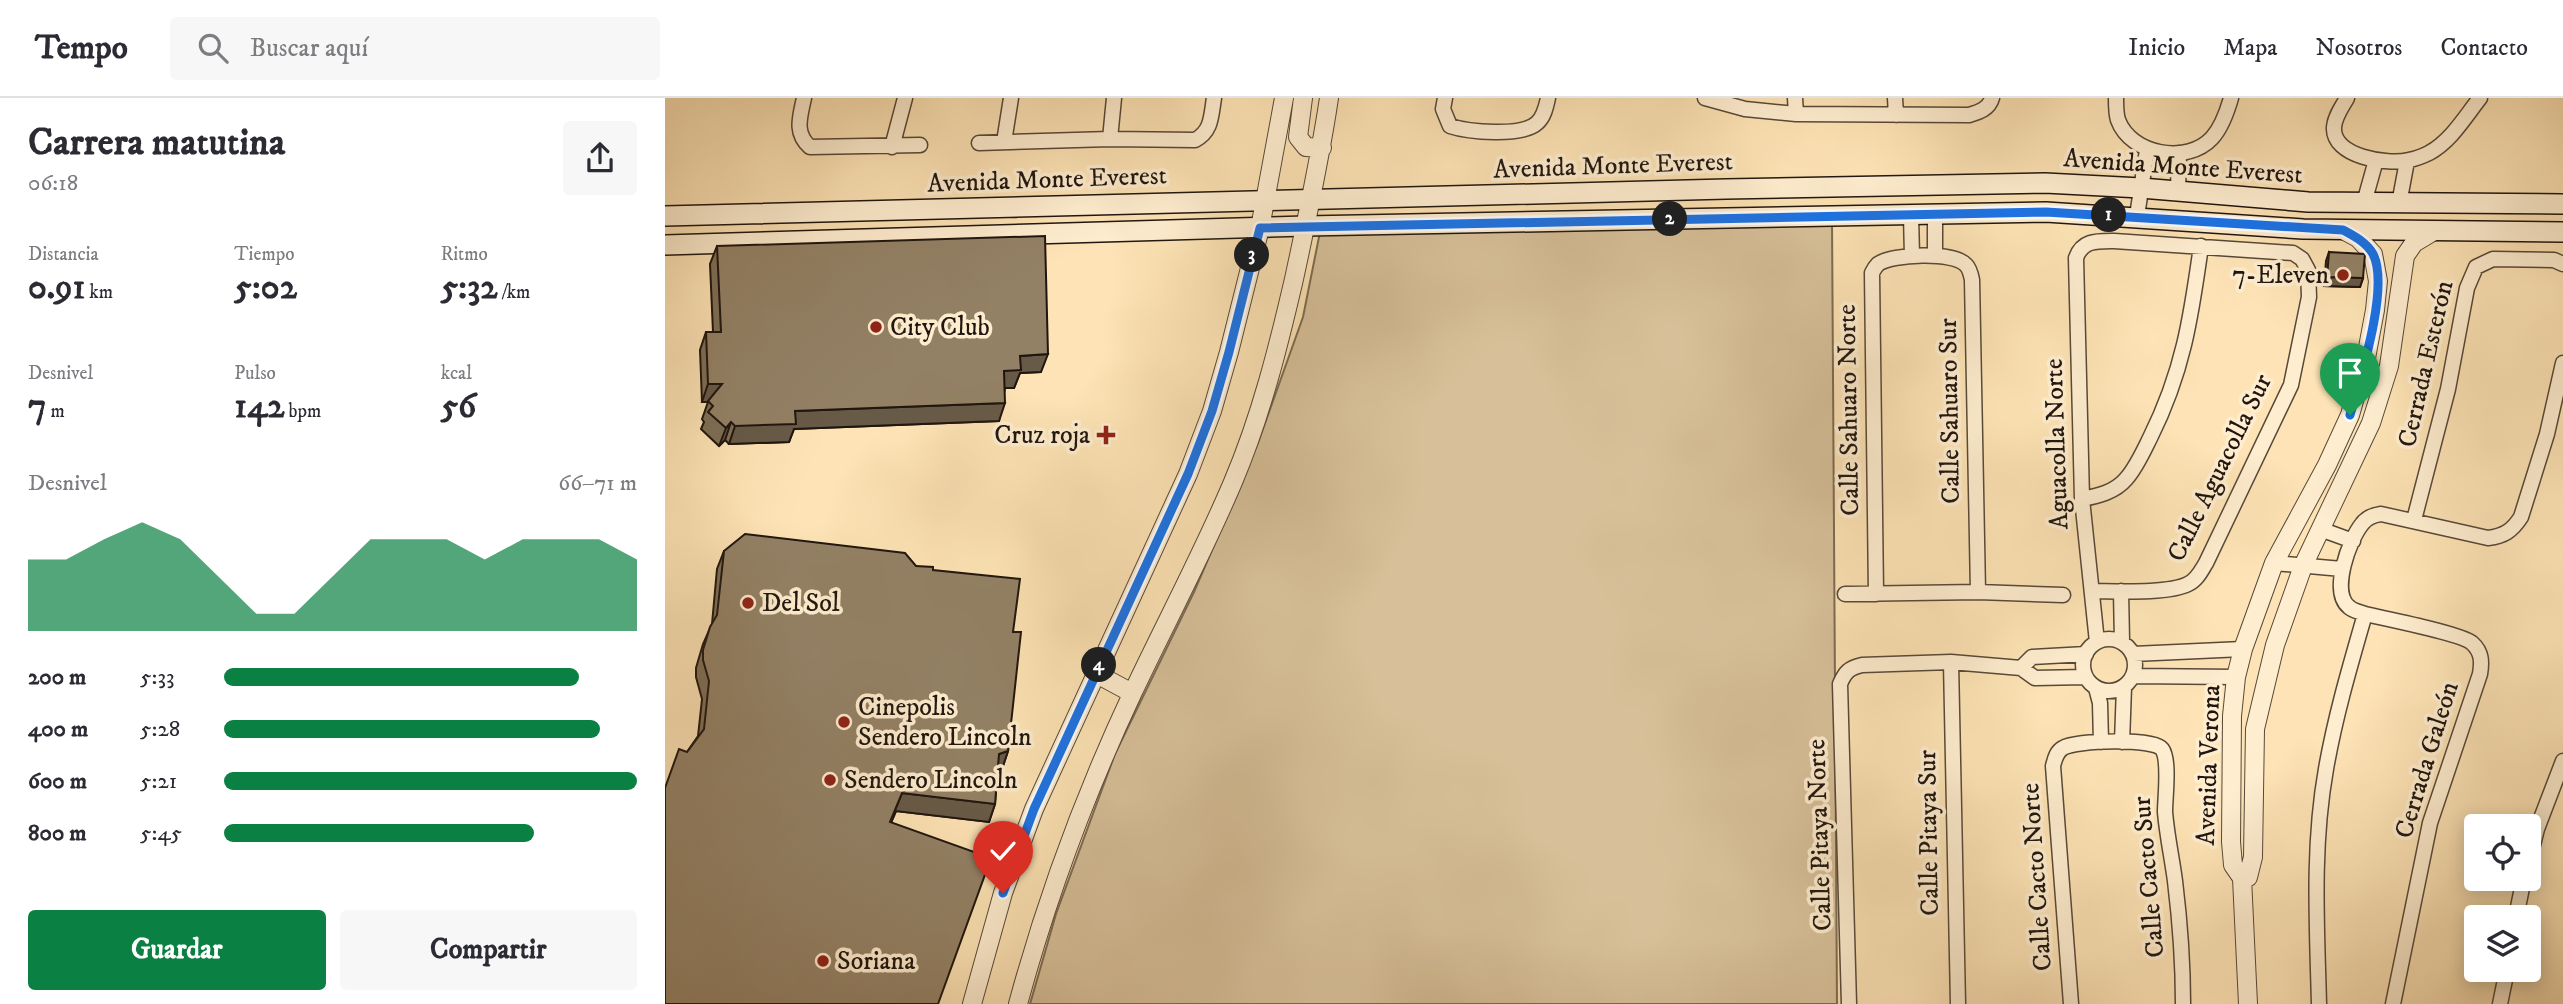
<!DOCTYPE html>
<html lang="es">
<head>
<meta charset="utf-8">
<style>
  :root { --surface:#fff; --page:#f7f7f7; --text:#2b2b33; --muted:#7c7c81; --line:#e1e1e2; --accent:#0b8043 }
  body { margin:0; font-family:"IM FELL DW Pica",serif; background:var(--page); color:var(--text); height:100vh; display:flex; flex-direction:column; font-size:26px; white-space:nowrap }
  * { box-sizing:border-box; margin:0 }
  p { font-size:23px; color:var(--muted) }
  .icon { flex:none; width:38px; height:38px; fill:none; stroke:currentColor; stroke-width:2; stroke-linecap:round; stroke-linejoin:round }
  .map { position:relative; flex:1; overflow:hidden }
  .sheet { display:flex; flex-direction:column; background:var(--surface); width:665px }
  .sheet>* { flex:none }
  .fabs { position:absolute; left:1799px; top:716px; display:grid; gap:14px }
  .fabs a { display:grid; place-items:center; width:77px; height:77px; border-radius:7px; background:var(--surface); box-shadow:0 4px 18px #0003; font-size:35px }
  .pin { position:absolute; display:grid; place-items:center; width:60px; height:60px; color:#fff; margin:-72px -30px; border-radius:50% 50% 50% 0; rotate:-45deg; box-shadow:0 0 7px #0007 }
  .pin .icon { rotate:45deg }
  .km { position:absolute; width:35px; height:35px; margin:-18px; border-radius:50%; background:#222; color:#fff; font-size:19px; line-height:35px; text-align:center }
  .round { display:grid; place-items:center; flex:none; width:74px; height:74px; border-radius:7px; background:var(--page) }
  .overview { display:flex; align-items:center; justify-content:space-between; height:119px; padding:0 28px }
  h1 { font-size:38px; font-weight:700; line-height:52px }
  .metrics { display:grid; grid-template-columns:repeat(3,1fr); gap:10px; height:119px; padding:7px 28px }
  .metrics div { display:grid; align-content:center }
  .metrics b { font-size:35px; font-weight:700 }
  .metrics small { font-size:19px; font-weight:400 }
  .metrics p { font-size:19px }
  .chart { height:196px; padding:14px 28px }
  .chart p { display:flex; justify-content:space-between }
  .chart svg { width:100%; height:126px; margin-top:7px; fill:var(--accent); opacity:.7 }
  .primary-button { display:flex; gap:14px; margin-top:auto; padding:14px 28px }
  .primary-button a { flex:1; height:80px; border-radius:7px; background:var(--accent); color:#fff; font-size:28px; font-weight:700; line-height:80px; text-align:center }
  .primary-button a+a { background:var(--page); color:var(--text) }
  ul { padding:0 28px; list-style:none; font-size:23px }
  li { display:grid; grid-template-columns:112px 84px 1fr; align-items:center; height:52px }
  li i { height:18px; border-radius:9px; background:var(--accent) }
  header { display:flex; align-items:center; gap:42px; box-sizing:border-box; height:98px; padding:0 35px; background:var(--surface); border-bottom:2px solid var(--line) }
  header strong { font-size:33px }
  nav { display:flex; gap:38px; margin-inline-start:auto; font-size:24px }
  .search { width:490px; height:63px; background:var(--page); display:flex; align-items:center; gap:18px; box-sizing:border-box; padding:0 24px; border-radius:7px; color:var(--muted); font-size:26px }
  main { display:flex; flex:1; min-height:0 }
  .map>svg:first-child { display:block }
  .green { fill:#d7c099; stroke:#7c6b54; stroke-width:2 }
  .lines { fill:none; stroke-linecap:round; stroke-linejoin:round }
  .minor-casing { stroke:#574938; stroke-width:17 }
  .tertiary-casing { stroke:#574938; stroke-width:20 }
  .secondary-casing { stroke:#20160f; stroke-width:22 }
  .minor { stroke:#feedcf; stroke-width:14 }
  .tertiary { stroke:#feedcf; stroke-width:18 }
  .secondary { stroke:#feedcf; stroke-width:19 }
  .wall { fill:#7e6f57; stroke:#20160f; stroke-width:2 }
  .shaded-wall { fill:#675a47; stroke:#20160f; stroke-width:2 }
  .building { fill:#938165; stroke:#20160f; stroke-width:2 }
  .route-casing { stroke:#fff; stroke-width:14 }
  .route { stroke:#1a73e8; stroke-width:9 }
  .poi-dot { fill:#8f2418; stroke:#feedcf; stroke-width:2.5 }
  .labels { text-anchor:middle; dominant-baseline:central; stroke-width:7; stroke-linejoin:round; paint-order:stroke }
  .street-label { font-size:26px; fill:#20160f; stroke:#feedcf }
  .poi-label { font-size:26px; fill:#20160f; stroke:#feedcf; text-anchor:start }
</style>
</head>
<body>
<header>
<strong>Tempo</strong>
<div class="search"><svg class="icon" aria-label="search" viewBox="0 0 24 24"><circle cx="10" cy="10" r="6"/><path d="M15 15l6 6"/></svg>Buscar aquí</div>
<nav><a>Inicio</a><a>Mapa</a><a>Nosotros</a><a>Contacto</a></nav>
</header>
<main>
<section class="sheet">
<div class="overview"><div><h1>Carrera matutina</h1><p>06:18</p></div><a class="round"><svg class="icon" aria-label="share" viewBox="0 0 24 24"><path d="M12 15V3M7 8l5-5 5 5M5 13v7h14v-7"/></svg></a></div>
<div class="metrics">
<div><p>Distancia</p><b>0.91<small> km</small></b></div>
<div><p>Tiempo</p><b>5:02</b></div>
<div><p>Ritmo</p><b>5:32<small> /km</small></b></div>
</div>
<div class="metrics">
<div><p>Desnivel</p><b>7<small> m</small></b></div>
<div><p>Pulso</p><b>142<small> bpm</small></b></div>
<div><p>kcal</p><b>56</b></div>
</div>
<div class="chart"><p><span>Desnivel</span>66–71 m</p>
<svg viewBox="0 0 160 44" preserveAspectRatio="none"><path d="M0 44V19L10 19L20 12L30 6L40 12L50 25L60 38L70 38L80 25L90 12L100 12L110 12L120 19L130 12L140 12L150 12L160 19V44z"/></svg>
</div>
<ul>
<li><b>200 m</b>5:33<i style="width:86%"></i></li>
<li><b>400 m</b>5:28<i style="width:91%"></i></li>
<li><b>600 m</b>5:21<i style="width:100%"></i></li>
<li><b>800 m</b>5:45<i style="width:75%"></i></li>
</ul>
<div class="primary-button"><a>Guardar</a><a>Compartir</a></div>
</section>
<div class="map">
<svg width="1898" height="906" viewBox="0 0 1898 906">
  <rect width="100%" height="100%" fill="#fde3b5"/>
  <filter id="stains"><feTurbulence type="fractalNoise" baseFrequency=".00286" numOctaves="4"/><feColorMatrix values="0 0 0 0 .2 0 0 0 0 .09 0 0 0 0 .02 0 0 0 .5 -.17"/></filter>
  <radialGradient id="worn" r=".72"><stop offset=".6" stop-color="#630" stop-opacity="0"/><stop offset="1" stop-color="#630" stop-opacity=".3"/></radialGradient>
  <path class="green" d="M1167,121L1172,906H365L391,816L450,656L529,494L593,345L638,219L655,134Z"/>
  <g class="lines">
    <defs>
      <path id="minor" d="M139,0C135,19 129,35 145,49L255,47
        M780,0L778,11L785,28C803,34 857,39 872,25C879,19 881,9 883,0
        M1040,0L1080,11L1131,16L1304,17C1314,14 1324,11 1327,0
        M1130,0L1131,16
        M1230,0L1231,17
        M1451,0C1451,7 1451,16 1453,22C1466,57 1522,67 1547,40C1557,29 1562,14 1566,0
        M1682,0C1677,9 1670,18 1669,29C1667,59 1722,67 1744,62C1750,61 1758,58 1764,55C1786,43 1800,19 1815,0
        M445,41L449,0
        M339,44L346,0
        M314,45L445,41L530,42C547,33 546,18 549,0
        M227,49L240,0
        M1513,93L1514,55
        M1699,105L1711,62
        M1734,106L1742,63
        M1246,117L1247,158
        M1472,118L1482,52
        M1270,158V117
        M1417,401C1433,398 1450,394 1461,381C1471,370 1478,354 1485,340C1518,274 1526,220 1536,148
        M1749,422L1783,291L1802,190L1811,169L1828,161L1889,162L1898,166
        M1655,431L1688,443
        M1609,465L1677,471
        M1427,493C1449,493 1504,496 1523,486C1532,482 1536,473 1541,465L1626,287L1644,199L1643,172L1637,161L1628,155L1449,143C1432,143 1417,142 1411,160L1417,401L1432,544
        M1456,493L1457,544
        M1180,496L1313,494L1398,497
        M1211,496L1207,175C1209,171 1210,169 1213,166C1228,156 1288,153 1301,167C1305,171 1306,177 1307,182L1313,494
        M1418 567a26 26 0 1 1 52 0a26 26 0 1 1-52 0Z
        M1468,556L1578,551
        M1286,564L1293,906
        M1356,570L1367,559L1421,556
        M1469,578L1571,579
        M1431,590L1435,605L1436,644
        M1457,644L1459,589
        M1864,763L1872,731L1898,663
        M1851,819L1859,780
        M1184,906L1175,586C1180,574 1184,570 1197,567L1286,564L1356,570L1370,580L1421,579
        M1406,906L1388,668C1390,661 1391,654 1398,650C1410,642 1489,640 1497,651C1505,662 1500,699 1500,714C1502,738 1507,760 1510,783C1515,824 1518,865 1518,906
        M1654,906C1652,828 1647,749 1661,671C1670,619 1685,568 1700,516
        M1728,906L1765,725L1815,576C1817,564 1817,554 1807,545C1797,536 1718,520 1700,516C1695,514 1688,513 1684,509C1665,494 1684,442 1697,426C1702,419 1708,417 1716,416L1823,440C1839,438 1847,433 1856,419L1882,336L1898,265
        M1835,906L1842,872"/>
      <path id="tertiary" d="M638,0L633,39L641,49L657,50
        M430,575L467,595
        M1577,780L1583,779L1588,759L1590,631L1610,547L1638,468L1706,325L1724,268L1740,158L1749,145L1769,133
        M307,906L338,795L369,711L523,376L547,313L564,254L595,130L619,0
        M353,906C382,799 421,694 468,594C501,524 538,455 568,384C596,318 613,250 629,181C642,121 655,61 664,0
        M1583,906L1577,780L1568,767L1566,744L1567,618L1571,579L1578,551L1609,465L1662,367L1685,317L1701,260L1710,212L1713,183L1708,156L1693,140L1678,132"/>
      <path id="secondary" d="M0,118L1061,91L1380,85L1476,90L1643,104L1898,106
        M0,147L641,128L1381,114L1638,131L1898,134"/>
    </defs>
    <use href="#minor" class="minor-casing"/>
    <use href="#tertiary" class="tertiary-casing"/>
    <use href="#secondary" class="secondary-casing"/>
    <use href="#minor" class="minor"/>
    <use href="#tertiary" class="tertiary"/>
    <use href="#secondary" class="secondary"/>
  </g>
  <path class="wall" d="M52,148L376,274L355,275L349,290H340L334,323L129,331L124,344L64,346L60,342L54,348L36,331L39,324L37,321L43,304H37L35,252L41,234H48L45,166Z
    M1664,154L1698,180L1695,189L1659,188L1661,163Z
    M59,453L251,468L268,472L348,534L343,653L337,671L333,672L330,706L324,724L231,713L226,725L22,654L33,638L37,601L31,579V570L38,546L47,526L52,471Z"/>
  <path class="shaded-wall" d="M1662,179L1698,180L1695,189L1659,188Z
    M383,256L376,274L355,275L349,290H332L339,273L355,258Z
    M43,286H57L51,304H37Z
    M340,305L334,323L129,331L124,344L64,346L70,328L130,313Z
    M66,324L60,342L54,348L61,330Z
    M343,653L337,671L328,674L334,656Z
    M237,695L330,706L324,724L231,713L218,742Z"/>
  <path class="building" d="M380,138L383,256L355,258L356,272L339,273L340,305L130,313L131,326L70,328L66,324L61,330L43,314L48,308L43,303L57,286H43L41,234H56L52,148Z
    M1664,154L1700,156L1698,180L1662,179Z
    M80,436L240,455L251,468L268,469V472L355,481L348,534H356L343,653L334,656L330,706L237,695L225,724L326,760L273,906H0V690L14,651L22,654L39,631L44,583L38,562V552L45,529L52,517L59,453Z"/>
  <g class="lines">
    <defs>
      <path id="route" d="M338,795L369,711L523,376L547,313L564,254L595,130L1381,114L1678,132C1689,138 1701,144 1708,156C1725,189 1695,281 1685,317"/>
    </defs>
    <use href="#route" class="route-casing"/>
    <use href="#route" class="route"/>
  </g>
  <g class="poi-dot">
    <circle cx="1678" cy="177" r="7"/>
    <circle cx="211" cy="229" r="7"/>
    <path d="M437.5 326.5h7v7h7v7h-7v7h-7v-7h-7v-7h7z"/>
    <circle cx="83" cy="505" r="7"/>
    <circle cx="179" cy="624" r="7"/>
    <circle cx="165" cy="682" r="7"/>
    <circle cx="158" cy="863" r="7"/>
  </g>
  <g class="labels">
    <g class="street-label">
      <text transform="translate(948 68) rotate(-2)">Avenida Monte Everest</text>
      <text transform="translate(1518 69) rotate(4)">Avenida Monte Everest</text>
      <text transform="translate(382 82) rotate(-2)">Avenida Monte Everest</text>
      <text transform="translate(1761 266) rotate(-77)">Cerrada Esterón</text>
      <text transform="translate(1184 312) rotate(-91)">Calle Sahuaro Norte</text>
      <text transform="translate(1285 313) rotate(-91)">Calle Sahuaro Sur</text>
      <text transform="translate(1392 346) rotate(-92)">Aguacolla Norte</text>
      <text transform="translate(1555 370) rotate(-64)">Calle Aguacolla Sur</text>
      <text transform="translate(1762 662) rotate(-73)">Cerrada Galeón</text>
      <text transform="translate(1544 667) rotate(-88)">Avenida Verona</text>
      <text transform="translate(1264 735) rotate(-91)">Calle Pitaya Sur</text>
      <text transform="translate(1155 737) rotate(-92)">Calle Pitaya Norte</text>
      <text transform="translate(1372 779) rotate(-94)">Calle Cacto Norte</text>
      <text transform="translate(1484 779) rotate(-95)">Calle Cacto Sur</text>
    </g>
    <g class="poi-label">
      <text x="1664" y="177" text-anchor="end">7-Eleven</text>
      <text x="225" y="229">City Club</text>
      <text x="425" y="337" text-anchor="end">Cruz roja</text>
      <text x="97" y="505">Del Sol</text>
      <text x="193" y="609">Cinepolis<tspan x="193" dy="30">Sendero Lincoln</tspan></text>
      <text x="179" y="682">Sendero Lincoln</text>
      <text x="172" y="863">Soriana</text>
    </g>
  </g>
  <rect width="100%" height="100%" filter="url(#stains)"/>
  <rect width="100%" height="100%" fill="url(#worn)"/>
</svg>
<div class="fabs">
<a><svg class="icon" aria-label="locate" viewBox="0 0 24 24"><circle cx="12" cy="12" r="6"/><path d="M12 2v4M12 18v4M2 12h4M18 12h4"/></svg></a>
<a><svg class="icon" aria-label="layers" viewBox="0 0 24 24"><path d="M12 4l9 5-9 5-9-5zM3 14l9 5 9-5"/></svg></a>
</div>
<div class="pin" style="left:1685px;top:317px;background:#1e9e55"><svg class="icon" aria-label="arrive" viewBox="0 0 24 24"><path d="M6 21V4h12l-3 4 3 4H6"/></svg></div>
<div class="pin" style="left:338px;top:795px;background:#d93025"><svg class="icon" aria-label="check" viewBox="0 0 24 24"><path d="M5 12l5 5 9-10"/></svg></div>
<b class="km" style="left:1444px;top:117px">1</b>
<b class="km" style="left:1005px;top:121px">2</b>
<b class="km" style="left:587px;top:157px">3</b>
<b class="km" style="left:434px;top:567px">4</b>
</div>
</main>
</body>
</html>
